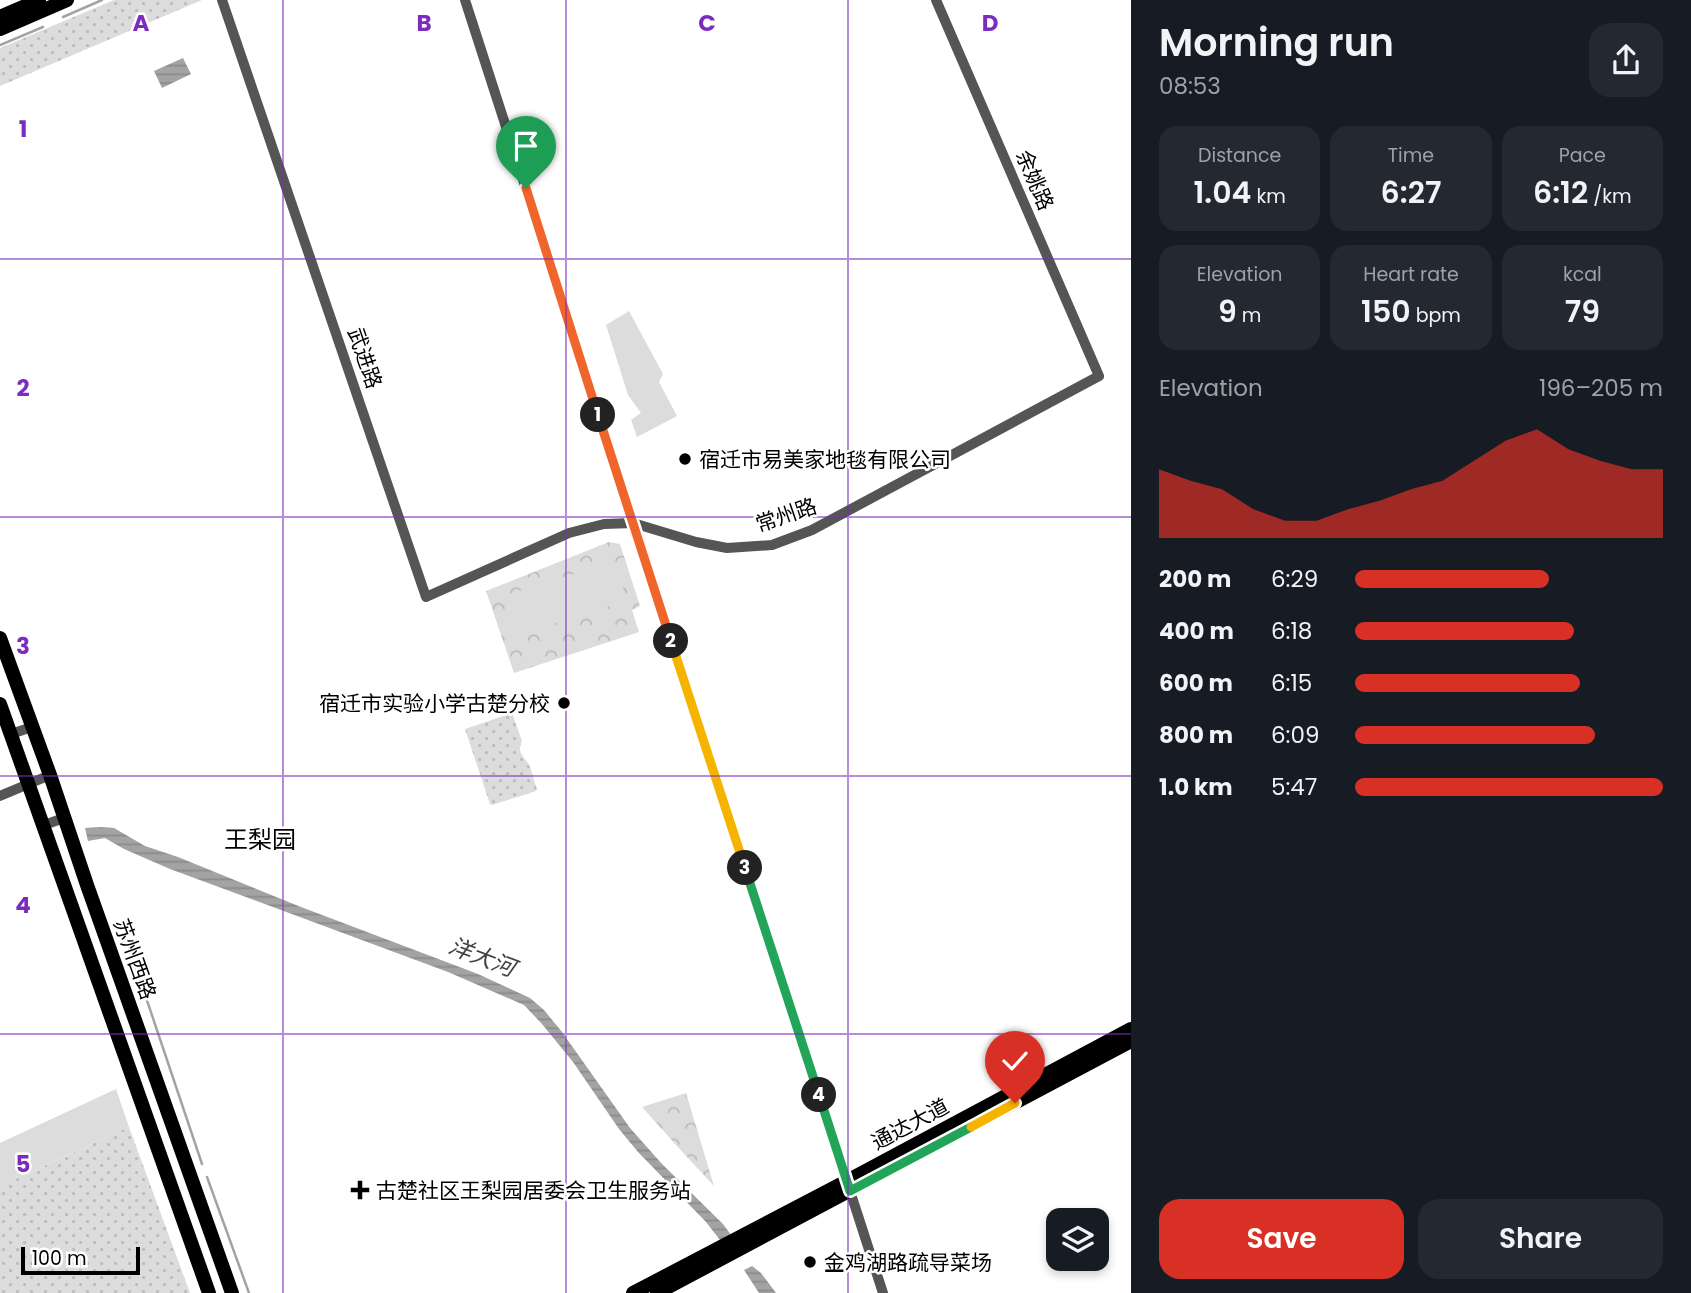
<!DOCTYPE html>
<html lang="en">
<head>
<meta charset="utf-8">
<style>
  :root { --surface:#171b24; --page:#242831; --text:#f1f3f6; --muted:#9ea1a6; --accent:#d93025 }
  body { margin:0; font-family:Poppins,"Noto Sans SC",sans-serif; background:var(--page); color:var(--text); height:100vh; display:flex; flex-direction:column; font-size:26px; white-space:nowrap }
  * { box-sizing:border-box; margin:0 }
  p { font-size:23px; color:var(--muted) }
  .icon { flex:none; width:38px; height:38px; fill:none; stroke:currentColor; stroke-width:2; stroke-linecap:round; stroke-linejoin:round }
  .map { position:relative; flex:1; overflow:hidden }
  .side { display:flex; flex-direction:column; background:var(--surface); width:560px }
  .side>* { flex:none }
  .tools { position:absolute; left:1046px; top:1208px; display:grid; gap:14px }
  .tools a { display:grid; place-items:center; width:63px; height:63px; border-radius:14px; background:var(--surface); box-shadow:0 4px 10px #0003; font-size:35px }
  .scale { position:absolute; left:21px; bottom:18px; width:119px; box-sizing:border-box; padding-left:7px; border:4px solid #000; border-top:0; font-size:19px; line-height:24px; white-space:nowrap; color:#000; -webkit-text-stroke:5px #fff; paint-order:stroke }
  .pin { position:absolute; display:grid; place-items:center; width:60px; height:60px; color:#fff; margin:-72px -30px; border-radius:50% 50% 50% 0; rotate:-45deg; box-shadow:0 0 7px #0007 }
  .pin .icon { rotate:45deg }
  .km { position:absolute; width:35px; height:35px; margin:-18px; border-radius:50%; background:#222; color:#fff; font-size:19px; line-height:35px; text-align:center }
  .round { display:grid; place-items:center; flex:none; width:74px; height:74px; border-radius:21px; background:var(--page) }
  .summary { display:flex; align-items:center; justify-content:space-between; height:119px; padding:0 28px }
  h1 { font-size:38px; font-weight:600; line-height:52px }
  .stats { display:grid; grid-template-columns:repeat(3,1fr); gap:10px; height:119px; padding:7px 28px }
  .stats div { display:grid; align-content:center; border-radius:18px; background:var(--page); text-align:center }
  .stats b { font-size:30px; font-weight:600 }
  .stats small { font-size:19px; font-weight:400 }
  .stats p { font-size:19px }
  .chart { height:196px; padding:14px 28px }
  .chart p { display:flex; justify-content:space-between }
  .chart svg { width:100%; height:126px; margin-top:7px; fill:var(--accent); opacity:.7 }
  .cta { display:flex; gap:14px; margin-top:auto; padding:14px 28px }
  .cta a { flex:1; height:80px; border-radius:21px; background:var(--accent); color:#fff; font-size:28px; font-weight:600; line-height:80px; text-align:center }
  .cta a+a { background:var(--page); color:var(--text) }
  ul { padding:0 28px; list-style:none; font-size:23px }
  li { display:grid; grid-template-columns:112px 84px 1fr; align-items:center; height:52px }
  li i { height:18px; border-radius:9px; background:var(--accent) }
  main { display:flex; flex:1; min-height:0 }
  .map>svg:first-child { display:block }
  .grass { fill:url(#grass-dots) }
  .forest { fill:url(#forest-crowns) }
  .garden { fill:#dcdcdc }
  .water { fill:url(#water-rules) }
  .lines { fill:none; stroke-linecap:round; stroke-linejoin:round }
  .stream { stroke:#a3a3a3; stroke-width:2.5 }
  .minor { stroke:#555; stroke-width:10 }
  .major { stroke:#000; stroke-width:14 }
  .split-1-casing { stroke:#fff; stroke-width:14 }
  .split-2-casing { stroke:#fff; stroke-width:14 }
  .split-3-casing { stroke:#fff; stroke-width:14 }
  .split-4-casing { stroke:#fff; stroke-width:14 }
  .split-5-casing { stroke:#fff; stroke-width:14 }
  .split-6-casing { stroke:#fff; stroke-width:14 }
  .split-1 { stroke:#f0652b; stroke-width:9 }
  .split-2 { stroke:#f0652b; stroke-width:9 }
  .split-3 { stroke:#f5b400; stroke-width:9 }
  .split-4 { stroke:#22a559; stroke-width:9 }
  .split-5 { stroke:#22a559; stroke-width:9 }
  .split-6 { stroke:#f5b400; stroke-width:9 }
  .grid { fill:none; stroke:#7b2cbf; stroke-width:2; stroke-opacity:0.55 }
  .poi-dot { fill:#000; stroke:#fff; stroke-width:2.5 }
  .labels { text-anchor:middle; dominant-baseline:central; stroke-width:5; stroke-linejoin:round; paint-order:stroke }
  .street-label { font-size:21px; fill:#000; stroke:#fff }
  .poi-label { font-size:21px; fill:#000; stroke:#fff; text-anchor:start }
  .water-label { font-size:23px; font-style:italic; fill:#444; stroke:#fff }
  .quarter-label { font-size:24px; fill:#000; stroke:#fff }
  .grid-label { font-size:23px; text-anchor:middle; font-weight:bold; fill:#7b2cbf; stroke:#fff; stroke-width:5; stroke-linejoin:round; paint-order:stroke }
</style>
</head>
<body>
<main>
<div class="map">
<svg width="1131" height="1293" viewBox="0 0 1131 1293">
  <defs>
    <pattern id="grass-dots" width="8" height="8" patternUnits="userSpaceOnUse" patternTransform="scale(1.75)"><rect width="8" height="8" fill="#dcdcdc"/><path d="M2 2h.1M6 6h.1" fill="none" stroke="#bbb" stroke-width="1.8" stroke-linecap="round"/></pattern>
    <pattern id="forest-crowns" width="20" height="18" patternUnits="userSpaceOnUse" patternTransform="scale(1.75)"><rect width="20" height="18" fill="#dcdcdc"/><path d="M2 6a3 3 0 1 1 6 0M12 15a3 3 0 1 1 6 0" fill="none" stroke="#bbb"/></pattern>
    <pattern id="water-rules" width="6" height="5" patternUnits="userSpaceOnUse" patternTransform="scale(1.75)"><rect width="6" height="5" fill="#a3a3a3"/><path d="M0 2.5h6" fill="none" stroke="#8b8b8b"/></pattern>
  </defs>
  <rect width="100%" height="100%" fill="#fff"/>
  <path class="grass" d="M114,0H202L0,86V48Z
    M512,713L522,741C516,755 525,756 530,767C533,774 534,782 537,789L536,791L492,805L490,804L465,729Z
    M129,1127L190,1293H0V1186Z"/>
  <path class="forest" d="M609,542L620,544L640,606L632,610L639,632L514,673L486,591Z
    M686,1093L714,1186L676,1145L642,1107Z"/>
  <path class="garden" d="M629,311L663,374L659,382L677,416L637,437L631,420L641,413L628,395L606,325Z
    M599,566C618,567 624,575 623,593C620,598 616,602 611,605C601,610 531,632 523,630C499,627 501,602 519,591Z
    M116,1089L129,1127L0,1186V1143Z"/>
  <path class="water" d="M183,58L191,74L162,88L154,71Z
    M101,827L114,828L145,846L178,857L301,907L478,974L530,998L544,1010L562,1032L630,1128L662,1164L723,1224L731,1235L720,1240L706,1222L638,1152L619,1129L573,1062L542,1024L524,1005L448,972L170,869L124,849L105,838L88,841L85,828Z
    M752,1266L761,1273L776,1293H759L744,1270Z"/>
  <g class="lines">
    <path class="stream" d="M63,17L102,0
      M0,45L43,27
      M121,923L202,1164
      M207,1177L249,1293"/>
    <path class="minor" d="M222,0L426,597L569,533L604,524L633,523L696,542L727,548L772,545L812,530L1099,376L936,0
      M465,0L883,1293
      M11,734L32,727
      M0,796L50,775
      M44,825L64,818"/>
    <path class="major" d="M0,17L39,0
      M0,29L67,0
      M0,638L50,775L87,885L232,1293
      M0,704L209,1293
      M633,1293L847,1181L1131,1029
      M657,1293L1131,1041"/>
  </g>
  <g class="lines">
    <defs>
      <path id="split-1" d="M526,188L598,415"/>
      <path id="split-2" d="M598,415L671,641"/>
      <path id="split-3" d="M671,641L745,868"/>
      <path id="split-4" d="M745,868L819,1095"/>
      <path id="split-5" d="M819,1095L850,1191L971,1127"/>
      <path id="split-6" d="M971,1127L1015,1103"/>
    </defs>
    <use href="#split-1" class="split-1-casing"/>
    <use href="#split-2" class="split-2-casing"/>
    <use href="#split-3" class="split-3-casing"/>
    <use href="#split-4" class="split-4-casing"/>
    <use href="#split-5" class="split-5-casing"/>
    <use href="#split-6" class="split-6-casing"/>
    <use href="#split-1" class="split-1"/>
    <use href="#split-2" class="split-2"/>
    <use href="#split-3" class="split-3"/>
    <use href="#split-4" class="split-4"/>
    <use href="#split-5" class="split-5"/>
    <use href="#split-6" class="split-6"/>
  </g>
  <path class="grid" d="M283,0V1293M566,0V1293M848,0V1293M0,259H1131M0,517H1131M0,776H1131M0,1034H1131"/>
  <g class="poi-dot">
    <circle cx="685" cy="459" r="7"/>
    <circle cx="564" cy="703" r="7"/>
    <path d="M356.5 1179.5h7v7h7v7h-7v7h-7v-7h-7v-7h7z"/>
    <circle cx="810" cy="1262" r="7"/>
  </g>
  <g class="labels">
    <g class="street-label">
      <text transform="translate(1035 180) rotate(67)">余姚路</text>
      <text transform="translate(365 358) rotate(71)">武进路</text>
      <text transform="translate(786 515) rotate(-19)">常州路</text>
      <text transform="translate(135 959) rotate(70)">苏州西路</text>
      <text transform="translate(910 1124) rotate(-28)">通达大道</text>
    </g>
    <g class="poi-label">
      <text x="699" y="459">宿迁市易美家地毯有限公司</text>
      <text x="550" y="703" text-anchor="end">宿迁市实验小学古楚分校</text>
      <text x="376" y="1190">古楚社区王梨园居委会卫生服务站</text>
      <text x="824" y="1262">金鸡湖路疏导菜场</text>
    </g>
    <g class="water-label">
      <text transform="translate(482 957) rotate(21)">洋大河</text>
    </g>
    <g class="quarter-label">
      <text x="260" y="839">王梨园</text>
    </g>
  </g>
  <g class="grid-label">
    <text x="141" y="31">A</text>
    <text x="424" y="31">B</text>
    <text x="707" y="31">C</text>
    <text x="990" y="31">D</text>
    <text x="23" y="137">1</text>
    <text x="23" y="396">2</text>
    <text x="23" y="654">3</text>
    <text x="23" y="913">4</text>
    <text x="23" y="1172">5</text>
  </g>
</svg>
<div class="tools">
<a><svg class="icon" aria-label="layers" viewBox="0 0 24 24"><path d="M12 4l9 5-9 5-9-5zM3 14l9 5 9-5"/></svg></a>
</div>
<div class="scale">100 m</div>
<div class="pin" style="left:526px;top:188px;background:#1e9e55"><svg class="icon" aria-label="arrive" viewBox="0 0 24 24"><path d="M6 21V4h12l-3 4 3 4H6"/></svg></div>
<div class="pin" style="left:1015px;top:1103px;background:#d93025"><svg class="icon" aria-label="check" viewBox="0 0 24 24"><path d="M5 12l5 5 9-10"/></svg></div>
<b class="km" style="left:598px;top:415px">1</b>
<b class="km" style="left:671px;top:641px">2</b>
<b class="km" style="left:745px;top:868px">3</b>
<b class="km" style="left:819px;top:1095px">4</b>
</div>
<section class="side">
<div class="summary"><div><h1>Morning run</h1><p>08:53</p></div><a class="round"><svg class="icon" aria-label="share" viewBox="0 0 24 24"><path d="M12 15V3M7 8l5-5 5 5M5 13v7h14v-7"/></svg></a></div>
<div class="stats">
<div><p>Distance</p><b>1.04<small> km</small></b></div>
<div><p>Time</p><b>6:27</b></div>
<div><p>Pace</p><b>6:12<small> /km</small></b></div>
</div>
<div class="stats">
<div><p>Elevation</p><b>9<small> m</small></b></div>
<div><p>Heart rate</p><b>150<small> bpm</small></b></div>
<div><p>kcal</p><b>79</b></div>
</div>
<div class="chart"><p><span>Elevation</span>196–205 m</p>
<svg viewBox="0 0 160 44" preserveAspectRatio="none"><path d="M0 44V20L10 24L20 27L30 34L40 38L50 38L60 34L70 31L80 27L90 24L100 17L110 10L120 6L130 13L140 17L150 20L160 20V44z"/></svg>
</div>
<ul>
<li><b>200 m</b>6:29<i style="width:63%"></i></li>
<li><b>400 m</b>6:18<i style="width:71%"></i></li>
<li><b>600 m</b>6:15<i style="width:73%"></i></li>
<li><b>800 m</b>6:09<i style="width:78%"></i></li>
<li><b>1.0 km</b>5:47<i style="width:100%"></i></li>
</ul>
<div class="cta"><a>Save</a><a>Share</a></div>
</section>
</main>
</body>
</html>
